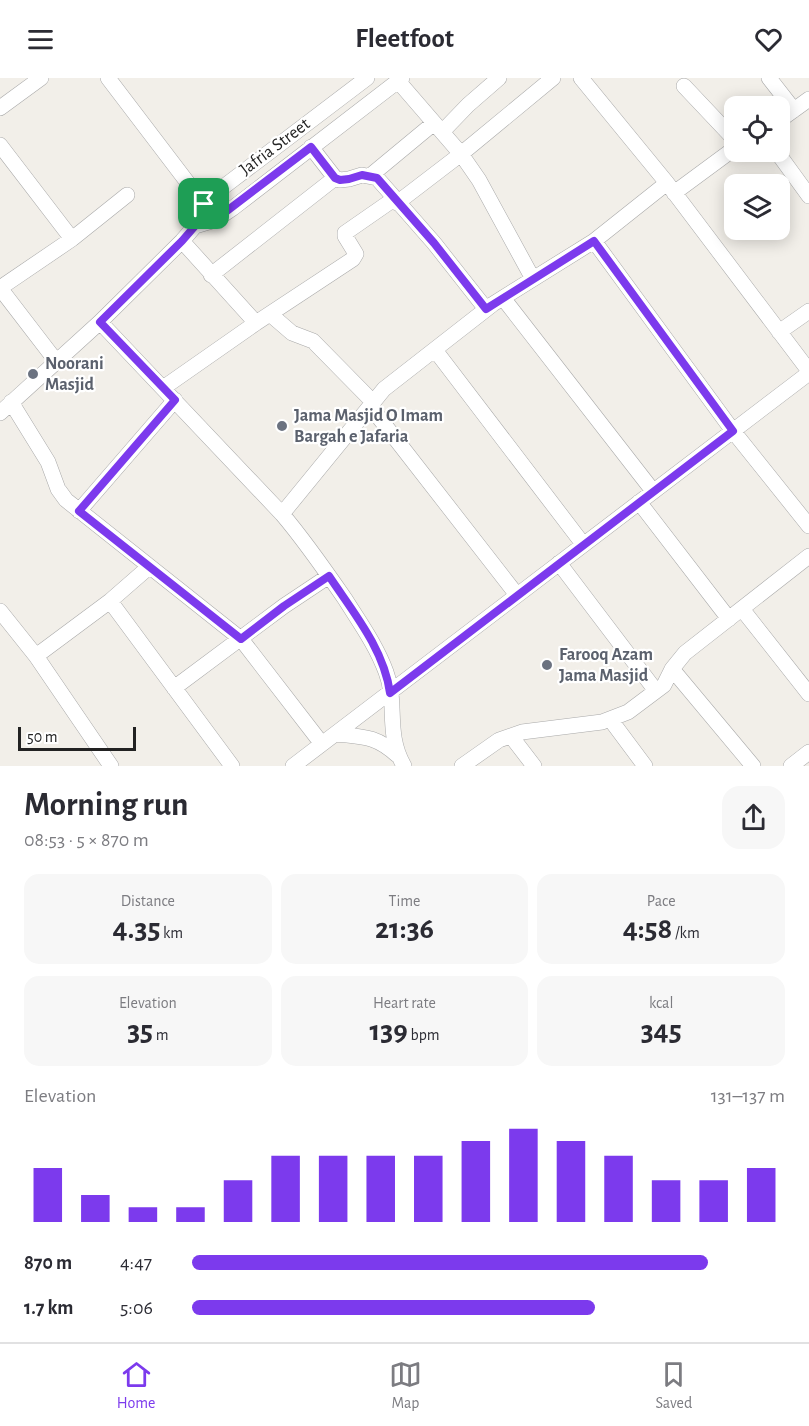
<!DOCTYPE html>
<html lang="en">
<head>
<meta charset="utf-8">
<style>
  :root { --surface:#fff; --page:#f7f7f7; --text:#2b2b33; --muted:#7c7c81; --line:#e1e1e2; --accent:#7c3aed }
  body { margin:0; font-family:"Alegreya Sans",sans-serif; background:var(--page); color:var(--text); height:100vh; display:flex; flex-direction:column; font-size:22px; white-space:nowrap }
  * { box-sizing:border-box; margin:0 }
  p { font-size:20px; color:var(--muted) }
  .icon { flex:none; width:33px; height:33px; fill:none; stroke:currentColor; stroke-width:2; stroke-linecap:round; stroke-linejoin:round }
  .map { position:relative; height:688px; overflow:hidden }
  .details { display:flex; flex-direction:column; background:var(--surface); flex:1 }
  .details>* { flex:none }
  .controls { position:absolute; left:724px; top:18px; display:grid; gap:12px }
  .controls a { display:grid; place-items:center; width:66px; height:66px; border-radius:12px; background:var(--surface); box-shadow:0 3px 15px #0003; font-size:30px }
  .scale { position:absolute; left:18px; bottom:15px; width:118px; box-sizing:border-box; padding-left:6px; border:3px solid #222; border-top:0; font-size:16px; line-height:21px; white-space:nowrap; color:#222; -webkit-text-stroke:4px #fff; paint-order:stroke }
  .pin { position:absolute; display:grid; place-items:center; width:51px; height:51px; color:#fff; margin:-26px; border-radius:12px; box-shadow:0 3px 9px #0006 }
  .round { display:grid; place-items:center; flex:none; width:63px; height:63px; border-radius:18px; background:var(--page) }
  .overview { display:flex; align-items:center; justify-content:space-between; height:102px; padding:0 24px }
  h1 { font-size:33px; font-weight:700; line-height:45px }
  .figures { display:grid; grid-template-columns:repeat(3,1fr); gap:9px; height:102px; padding:6px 24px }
  .figures div { display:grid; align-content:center; border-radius:15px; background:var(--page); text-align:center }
  .figures b { font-size:30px; font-weight:700 }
  .figures small { font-size:16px; font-weight:400 }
  .figures p { font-size:16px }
  .chart { height:168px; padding:12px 24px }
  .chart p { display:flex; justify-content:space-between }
  .chart svg { width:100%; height:108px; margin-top:6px; stroke:var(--accent); stroke-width:6 }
  ul { padding:0 24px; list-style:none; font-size:20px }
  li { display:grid; grid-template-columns:96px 72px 1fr; align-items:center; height:45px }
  li i { height:15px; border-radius:8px; background:var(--accent) }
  header { display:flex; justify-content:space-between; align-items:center; height:78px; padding:0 24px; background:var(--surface); font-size:27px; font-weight:700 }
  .tab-bar { display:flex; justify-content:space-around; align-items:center; height:84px; border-top:2px solid var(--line); background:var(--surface); font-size:16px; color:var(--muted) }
  .tab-bar a { display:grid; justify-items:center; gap:3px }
  .tab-bar .current { color:var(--accent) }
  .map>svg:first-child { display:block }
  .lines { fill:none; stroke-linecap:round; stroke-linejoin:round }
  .minor-casing { stroke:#a9a9a9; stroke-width:16 }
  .minor { stroke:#fff; stroke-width:15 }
  .route-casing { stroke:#fff; stroke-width:12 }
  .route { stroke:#7c3aed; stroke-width:8 }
  .worship-dot { fill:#6b7280; stroke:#fff; stroke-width:2 }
  .labels { text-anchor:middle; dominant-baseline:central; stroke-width:4.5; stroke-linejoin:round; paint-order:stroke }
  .street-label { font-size:18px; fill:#222; stroke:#fff }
  .worship-label { font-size:18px; font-weight:bold; fill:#5b616d; stroke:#fff; text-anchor:start }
</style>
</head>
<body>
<header><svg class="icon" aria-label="menu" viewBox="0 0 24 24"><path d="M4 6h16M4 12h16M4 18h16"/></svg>Fleetfoot<svg class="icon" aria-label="heart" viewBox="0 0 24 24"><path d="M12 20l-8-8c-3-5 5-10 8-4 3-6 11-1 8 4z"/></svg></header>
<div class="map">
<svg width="809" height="688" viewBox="0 0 809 688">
  <rect width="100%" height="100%" fill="#f2efe9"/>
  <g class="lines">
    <defs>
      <path id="minor" d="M108,0L210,134
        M581,0L667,105L809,293
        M769,0L794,32
        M398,3L461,76L479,102L533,201
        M684,8L735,62
        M0,30L41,0
        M780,42L809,21
        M442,54L468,27L499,0
        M0,67L72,161
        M311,69L335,100L340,102L349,101L362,97L377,100L434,165L486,231
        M777,74L809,118
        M370,98L434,45
        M674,115L735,70
        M397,125L461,76L553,0
        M195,148L215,142L233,130L402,0
        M182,163L256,245
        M594,163L733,353L809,448
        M211,197L335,100
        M0,210L72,161L127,117
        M0,210L56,283
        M503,220L653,413
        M270,236L292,255L313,263L373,324
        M100,244L282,436C305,463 325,492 345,521C360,545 376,567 386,594C398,625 385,655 404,688
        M779,254L809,233
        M435,272L583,466
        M163,310L256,245L353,181L356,176L345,158V155L394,121
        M11,324L48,384L58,411L66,422L241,561L322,666
        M370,328L517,517
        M0,335L100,244L182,163L195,148L204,126L222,110L367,0
        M639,424L729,541
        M79,433L175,322
        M282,436L384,311L493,226L594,163L667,105
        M559,485L656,613
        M110,523L232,688
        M742,531L809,616
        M0,533L36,578L111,688
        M36,578L110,523L149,489
        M672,591L753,688
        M174,610L284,528L329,498
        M610,641L645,688
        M336,656C364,659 376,658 397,677
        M511,658L534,688
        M293,688L809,295
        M462,688L499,662L522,654L602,644L628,634L664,607L672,591L685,575L809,478
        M791,688L809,674"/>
    </defs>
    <use href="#minor" class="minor-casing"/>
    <use href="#minor" class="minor"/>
  </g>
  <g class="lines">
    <defs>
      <path id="route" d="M311,69L335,100L340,102L349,101L362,97L377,100L434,165L486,231L594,163L733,353L390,615C384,571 353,534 329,498L284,528L241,561L79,433L175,322L100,244L182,163L195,148L204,126L215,142Z"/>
    </defs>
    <use href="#route" class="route-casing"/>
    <use href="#route" class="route"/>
  </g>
  <g class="worship-dot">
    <circle cx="33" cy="296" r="6"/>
    <circle cx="282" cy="348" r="6"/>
    <circle cx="547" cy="587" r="6"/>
  </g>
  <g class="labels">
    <g class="street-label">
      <text transform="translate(275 69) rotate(-37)">Jafria Street</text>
    </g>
    <g class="worship-label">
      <text x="45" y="286">Noorani<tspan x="45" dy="21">Masjid</tspan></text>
      <text x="294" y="338">Jama Masjid O Imam<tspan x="294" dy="21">Bargah e Jafaria</tspan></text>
      <text x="559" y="577">Farooq Azam<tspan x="559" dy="21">Jama Masjid</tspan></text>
    </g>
  </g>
</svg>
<div class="controls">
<a><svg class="icon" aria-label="locate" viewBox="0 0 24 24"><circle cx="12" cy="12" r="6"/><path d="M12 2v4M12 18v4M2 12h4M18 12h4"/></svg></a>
<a><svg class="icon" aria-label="layers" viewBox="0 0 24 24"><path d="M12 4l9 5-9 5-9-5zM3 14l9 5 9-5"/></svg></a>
</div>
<div class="scale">50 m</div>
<div class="pin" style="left:204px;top:126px;background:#1e9e55"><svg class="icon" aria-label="arrive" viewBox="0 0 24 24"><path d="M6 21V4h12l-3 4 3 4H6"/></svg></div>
</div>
<section class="details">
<div class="overview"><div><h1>Morning run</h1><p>08:53 · 5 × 870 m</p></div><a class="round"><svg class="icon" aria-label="share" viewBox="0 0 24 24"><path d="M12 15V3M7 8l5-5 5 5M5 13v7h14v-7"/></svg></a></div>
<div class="figures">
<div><p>Distance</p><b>4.35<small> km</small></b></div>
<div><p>Time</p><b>21:36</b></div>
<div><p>Pace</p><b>4:58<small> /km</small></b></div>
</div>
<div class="figures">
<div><p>Elevation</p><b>35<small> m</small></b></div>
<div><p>Heart rate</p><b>139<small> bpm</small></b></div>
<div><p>kcal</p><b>345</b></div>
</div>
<div class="chart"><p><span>Elevation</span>131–137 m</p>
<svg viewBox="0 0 160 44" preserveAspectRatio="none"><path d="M5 44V22M15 44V33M25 44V38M35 44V38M45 44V27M55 44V17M65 44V17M75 44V17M85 44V17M95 44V11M105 44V6M115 44V11M125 44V17M135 44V27M145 44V27M155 44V22"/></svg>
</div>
<ul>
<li><b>870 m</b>4:47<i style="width:87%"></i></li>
<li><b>1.7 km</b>5:06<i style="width:68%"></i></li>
</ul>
</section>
<nav class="tab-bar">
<a class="current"><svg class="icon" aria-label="home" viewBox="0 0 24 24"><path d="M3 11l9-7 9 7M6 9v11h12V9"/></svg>Home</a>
<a><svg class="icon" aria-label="map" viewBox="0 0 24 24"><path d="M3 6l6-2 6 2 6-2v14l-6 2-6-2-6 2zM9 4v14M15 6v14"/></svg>Map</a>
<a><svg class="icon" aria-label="saved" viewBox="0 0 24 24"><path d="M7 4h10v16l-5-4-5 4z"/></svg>Saved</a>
</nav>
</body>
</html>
